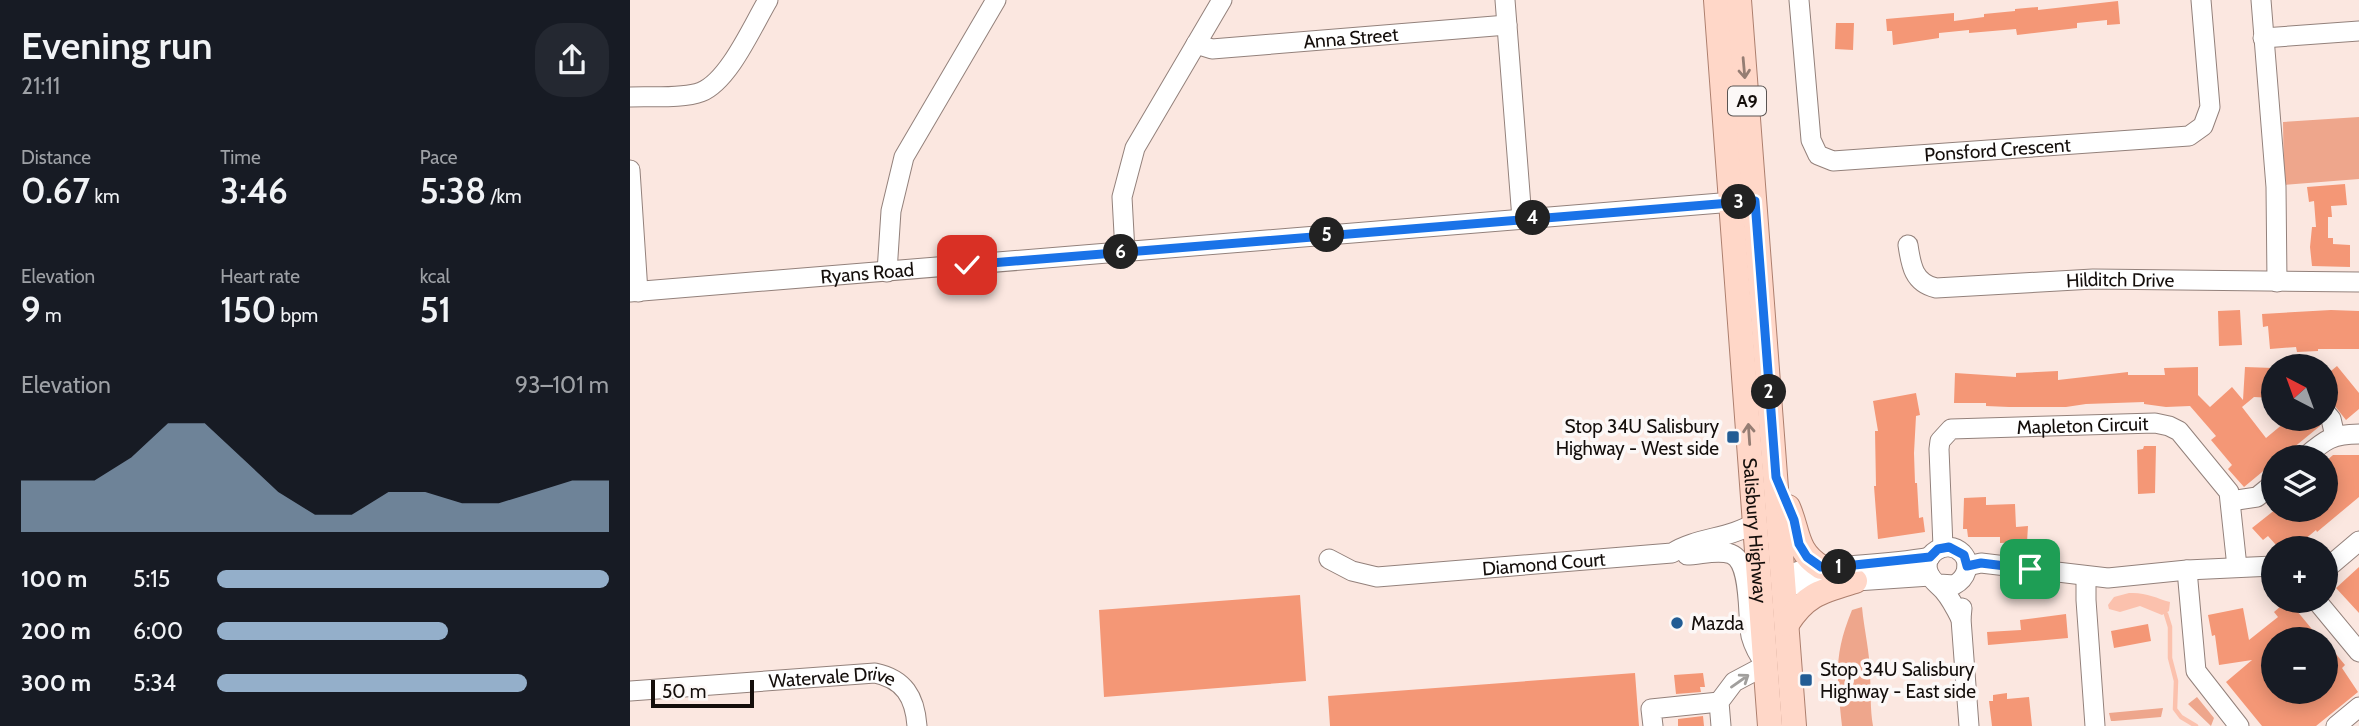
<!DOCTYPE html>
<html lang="en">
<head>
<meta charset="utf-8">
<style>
  :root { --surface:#171b24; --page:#242831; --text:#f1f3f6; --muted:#9ea1a6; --accent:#94afca }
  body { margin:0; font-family:Cabin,sans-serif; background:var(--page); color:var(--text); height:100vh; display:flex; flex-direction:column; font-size:26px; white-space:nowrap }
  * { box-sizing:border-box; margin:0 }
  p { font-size:23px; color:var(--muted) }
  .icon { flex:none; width:38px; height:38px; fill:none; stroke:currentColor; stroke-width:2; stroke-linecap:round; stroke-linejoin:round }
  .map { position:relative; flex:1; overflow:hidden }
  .side { display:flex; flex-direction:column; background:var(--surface); width:630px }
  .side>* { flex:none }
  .needle { width:46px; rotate:319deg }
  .fabs { position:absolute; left:1631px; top:354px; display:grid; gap:14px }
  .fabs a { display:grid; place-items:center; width:77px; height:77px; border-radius:50%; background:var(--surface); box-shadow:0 4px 18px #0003; font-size:35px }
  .scale { position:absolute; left:21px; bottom:18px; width:103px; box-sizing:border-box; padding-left:7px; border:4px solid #140e0b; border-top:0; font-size:19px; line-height:24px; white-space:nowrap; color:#140e0b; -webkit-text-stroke:5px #fcf8f7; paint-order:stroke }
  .pin { position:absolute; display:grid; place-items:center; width:60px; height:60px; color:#fff; margin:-30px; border-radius:14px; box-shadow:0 4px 10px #0006 }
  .km { position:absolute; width:35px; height:35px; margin:-18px; border-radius:50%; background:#222; color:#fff; font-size:19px; line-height:35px; text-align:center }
  .round { display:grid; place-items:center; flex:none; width:74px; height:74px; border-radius:28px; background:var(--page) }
  .head { display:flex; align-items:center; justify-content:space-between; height:119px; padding:0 21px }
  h1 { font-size:38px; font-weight:600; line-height:52px }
  .metrics { display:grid; grid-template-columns:repeat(3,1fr); gap:10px; height:119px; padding:7px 21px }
  .metrics div { display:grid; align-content:center }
  .metrics b { font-size:35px; font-weight:600 }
  .metrics small { font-size:19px; font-weight:400 }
  .metrics p { font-size:19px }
  .chart { height:196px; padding:14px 21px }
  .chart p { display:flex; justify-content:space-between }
  .chart svg { width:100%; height:126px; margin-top:7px; fill:var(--accent); opacity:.7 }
  ul { padding:0 21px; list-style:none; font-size:23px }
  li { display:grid; grid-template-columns:112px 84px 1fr; align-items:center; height:52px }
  li i { height:18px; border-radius:9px; background:var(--accent) }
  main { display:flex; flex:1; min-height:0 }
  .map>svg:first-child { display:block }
  .green { fill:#eea68c }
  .water { fill:#fbc1ad }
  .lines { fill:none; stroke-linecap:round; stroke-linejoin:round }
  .stream { stroke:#fbc1ad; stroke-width:4.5 }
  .building { fill:#f49776 }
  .minor-casing { stroke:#93817b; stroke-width:21 }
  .major-casing { stroke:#ad7f6e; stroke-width:26 }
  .minor { stroke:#fff; stroke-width:19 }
  .major { stroke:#ffd7c8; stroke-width:24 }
  .oneway { stroke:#957d73 }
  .oneway2 { stroke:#a19f9d }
  .route-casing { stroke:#fff; stroke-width:14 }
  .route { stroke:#1a73e8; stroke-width:9 }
  .poi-dot { fill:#225c94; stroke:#fcf8f7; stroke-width:2.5 }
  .labels { text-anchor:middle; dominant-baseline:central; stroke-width:7; stroke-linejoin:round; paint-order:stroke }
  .shield { fill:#fcf8f7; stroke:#5a5452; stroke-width:2 }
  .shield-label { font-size:18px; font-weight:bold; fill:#140e0b }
  .street-label { font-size:19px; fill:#140e0b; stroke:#fcf8f7 }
  .poi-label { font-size:19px; fill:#140e0b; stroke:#fcf8f7; text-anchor:start }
</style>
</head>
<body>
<main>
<section class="side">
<div class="head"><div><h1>Evening run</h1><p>21:11</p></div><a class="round"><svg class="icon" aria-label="share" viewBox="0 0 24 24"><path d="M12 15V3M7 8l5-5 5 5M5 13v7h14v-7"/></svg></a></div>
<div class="metrics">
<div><p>Distance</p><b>0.67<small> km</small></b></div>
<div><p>Time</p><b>3:46</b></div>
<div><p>Pace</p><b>5:38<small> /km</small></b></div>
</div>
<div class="metrics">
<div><p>Elevation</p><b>9<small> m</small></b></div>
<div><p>Heart rate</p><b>150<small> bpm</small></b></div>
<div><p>kcal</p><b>51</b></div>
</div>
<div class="chart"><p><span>Elevation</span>93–101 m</p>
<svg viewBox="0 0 160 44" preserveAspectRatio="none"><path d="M0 44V26L10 26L20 26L30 18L40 6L50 6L60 18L70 30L80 38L90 38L100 30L110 30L120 34L130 34L140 30L150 26L160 26V44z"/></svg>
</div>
<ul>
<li><b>100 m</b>5:15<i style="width:100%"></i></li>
<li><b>200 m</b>6:00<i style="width:59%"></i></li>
<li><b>300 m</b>5:34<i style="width:79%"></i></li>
</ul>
</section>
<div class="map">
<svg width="1729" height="726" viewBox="0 0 1729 726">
  <rect width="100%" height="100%" fill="#fbe7e0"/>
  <path class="green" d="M1729,117V179L1654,185L1653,122Z
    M1232,607C1234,630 1240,652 1240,675C1241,693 1240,708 1243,726H1212C1207,678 1203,656 1222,610Z
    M1567,697L1584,718L1581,726L1558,704Z
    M1533,708L1531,717L1484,721H1481L1479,713Z"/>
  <path class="water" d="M1499,593C1516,592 1526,598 1540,602L1539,611L1532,615L1510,606L1490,612L1479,609L1478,605L1484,597Z"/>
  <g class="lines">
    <path class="stream" d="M1536,614L1540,627V658L1546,681L1545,709L1551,717L1566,726"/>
  </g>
  <path class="building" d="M1488,1L1490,24L1477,25V20L1447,23V28L1387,35L1386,29L1339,33V30L1309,33V38L1263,45L1262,31H1257L1256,19L1324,13V21L1354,17V14L1385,11V9L1408,7V10Z
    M1206,23H1224L1223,50L1205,49Z
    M1715,184L1717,205L1701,206L1702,217H1698V238H1703V244L1720,245V267L1682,266L1680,247L1682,227H1686L1684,201L1679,202L1677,187Z
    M1610,310L1612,345L1589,346L1588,311Z
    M1701,310L1729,311V349H1688V351L1667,352L1666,347L1640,349L1638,326L1633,327L1632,314Z
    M1707,366L1729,393V409L1716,420L1696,395V375Z
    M1568,367V395L1580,407L1602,387L1613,400L1615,367L1643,368V398L1624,397L1612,407L1636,438L1660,418H1684L1690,426L1652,457H1643V463L1614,487L1598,469L1602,465L1581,440L1586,436L1560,406L1536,407L1514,404V402L1456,404L1436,407H1379L1356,406V403H1324L1325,373L1386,377V373L1428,371V380L1498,372V375H1535L1534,368Z
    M1286,393L1290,415L1286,416L1284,453L1285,483H1287L1289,518L1293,517L1295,532L1248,539L1244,486H1246L1245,431H1248L1243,401Z
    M1514,446H1526L1525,493L1508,494L1507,450L1513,449Z
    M1703,455H1729V497L1687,532L1686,530L1674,540L1672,537L1660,547L1654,540L1646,545L1638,536L1633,540L1622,528L1646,509H1696V461Z
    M1356,497V505L1385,504L1386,527L1398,526L1397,542L1370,543V537H1338L1337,529H1333L1334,498Z
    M1729,567V613L1706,588Z
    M670,595L676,681L474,697L469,610Z
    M1658,600L1690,639H1643V691H1696V642L1715,665L1712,668L1728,692L1686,726H1632L1596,682L1622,660L1589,665L1585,635L1582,636L1578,615L1613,608L1619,640L1648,617L1644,612Z
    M1436,614L1438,638L1358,645L1357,632L1391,630L1390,620Z
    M1518,624L1521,641L1484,648L1481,631Z
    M1005,673L1009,726H700L698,696Z
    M1073,673L1075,687H1070L1071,692L1046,694L1044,675Z
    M1377,693V699L1399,697L1402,726H1362L1359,701H1363V695Z
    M1073,716L1074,726H1048V719Z"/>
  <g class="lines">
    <defs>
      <g id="minor">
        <path d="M875,0L892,219"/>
        <path id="s1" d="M1169,0L1181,140L1188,155L1203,161L1559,136L1573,126L1580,107L1571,0"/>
        <path d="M1631,0L1646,187L1647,282"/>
        <path d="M1633,38L1729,31"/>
        <path id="s2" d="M566,44L582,49L877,25"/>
        <path d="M0,97C20,96 53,99 71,92C99,81 123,25 138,0"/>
        <path d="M0,170L8,292"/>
        <path id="s3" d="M1278,245C1281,266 1284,283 1306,288L1463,279L1729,282"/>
        <path d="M495,252L492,197L505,148L592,0"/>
        <path d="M257,272L261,211L274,157L366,0"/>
        <path id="s4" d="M0,292L1103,202"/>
        <path d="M1696,413L1701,419L1705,436"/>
        <path d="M1675,457C1695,440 1702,434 1729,434"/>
        <path d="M1601,501L1627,497L1643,484"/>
        <path id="s5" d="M1313,547L1309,449L1310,441L1321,429L1525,423L1539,426L1549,431L1599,492L1607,567"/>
        <path d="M1057,555C1070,555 1088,549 1101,554C1122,562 1117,616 1121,636C1124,647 1129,656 1136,665L1104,682L1089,702L1091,726"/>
        <path d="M1300,557C1273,562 1244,564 1217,566C1194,568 1173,565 1153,579L1167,585L1300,576"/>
        <path id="s6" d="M699,559L722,571L747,577L1042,553C1067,537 1100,539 1126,522"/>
        <path d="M1337,566L1351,563L1478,578L1557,570L1643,566"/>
        <path d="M1696,569L1729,541"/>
        <path d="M1557,570L1566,671L1609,726"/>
        <path d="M1456,576V600L1465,726"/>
        <path d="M1309,584L1324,585C1336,579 1342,564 1332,553C1317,538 1290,554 1299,574C1302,581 1309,585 1314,591C1321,599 1326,609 1331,619"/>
        <path d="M1686,600L1729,652"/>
        <path d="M1332,608L1331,619L1339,726"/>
        <path id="s7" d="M0,691L245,673C274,679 285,697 287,726"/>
        <path d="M1023,726L1021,709L1089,702"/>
        <path d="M1706,726L1729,707"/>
      </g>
      <g id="major">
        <path id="s8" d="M1086,0L1140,726"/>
        <path d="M1109,0L1164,726"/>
        <path d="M1158,507C1169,532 1165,551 1191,567"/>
        <path d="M1157,624C1176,594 1192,591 1225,581"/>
      </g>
    </defs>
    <use href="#minor" class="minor-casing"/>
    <use href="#major" class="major-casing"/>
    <use href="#minor" class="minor"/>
    <use href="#major" class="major"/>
  </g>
  <defs><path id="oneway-shaft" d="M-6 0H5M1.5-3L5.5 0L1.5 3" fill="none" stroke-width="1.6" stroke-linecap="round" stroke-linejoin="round" transform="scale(1.75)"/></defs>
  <g class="oneway">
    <use href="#oneway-shaft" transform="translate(1114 68) rotate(85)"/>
    <use href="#oneway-shaft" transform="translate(1119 434) rotate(-94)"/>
  </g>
  <use class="oneway2" href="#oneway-shaft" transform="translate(1110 681) rotate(-35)"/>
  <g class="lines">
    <defs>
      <path id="route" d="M337,265L1125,201L1146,477L1164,520L1169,544L1177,557L1191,567L1215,566L1300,557L1308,549L1319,547L1334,555L1337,566L1351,563L1400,569"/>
    </defs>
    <use href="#route" class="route-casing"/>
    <use href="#route" class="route"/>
  </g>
  <g class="poi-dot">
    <rect x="1096" y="430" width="14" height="14" rx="3.5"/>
    <circle cx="1047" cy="623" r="7"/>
    <rect x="1169" y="673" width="14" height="14" rx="3.5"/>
  </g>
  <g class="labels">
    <rect class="shield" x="1098" y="86.5" width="38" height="29" rx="5"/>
    <g class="shield-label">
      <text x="1117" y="101">A9</text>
    </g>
    <g class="street-label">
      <text stroke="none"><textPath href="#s2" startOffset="156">Anna Street</textPath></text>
      <text stroke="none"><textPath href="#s1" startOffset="338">Ponsford Crescent</textPath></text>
      <text stroke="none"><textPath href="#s4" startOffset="238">Ryans Road</textPath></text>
      <text stroke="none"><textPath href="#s3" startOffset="240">Hilditch Drive</textPath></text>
      <text stroke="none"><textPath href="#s5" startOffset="254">Mapleton Circuit</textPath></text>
      <text stroke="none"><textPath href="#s8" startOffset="532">Salisbury Highway</textPath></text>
      <text stroke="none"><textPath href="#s6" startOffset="219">Diamond Court</textPath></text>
      <text stroke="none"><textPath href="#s7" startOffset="203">Watervale Drive</textPath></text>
    </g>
    <g class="poi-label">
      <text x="1089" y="426" text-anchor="end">Stop 34U Salisbury<tspan x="1089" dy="22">Highway - West side</tspan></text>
      <text x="1061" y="623">Mazda</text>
      <text x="1190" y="669">Stop 34U Salisbury<tspan x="1190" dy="22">Highway - East side</tspan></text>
    </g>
  </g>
</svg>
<div class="fabs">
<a><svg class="needle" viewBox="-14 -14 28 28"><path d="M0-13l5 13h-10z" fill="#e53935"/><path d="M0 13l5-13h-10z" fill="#9ea1a6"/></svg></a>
<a><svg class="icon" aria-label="layers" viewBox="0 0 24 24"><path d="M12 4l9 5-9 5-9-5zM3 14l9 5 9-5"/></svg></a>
<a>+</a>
<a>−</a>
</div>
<div class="scale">50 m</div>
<div class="pin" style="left:1400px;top:569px;background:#1e9e55"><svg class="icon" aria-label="arrive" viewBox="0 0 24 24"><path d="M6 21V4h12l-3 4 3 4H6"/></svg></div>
<div class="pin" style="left:337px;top:265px;background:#d93025"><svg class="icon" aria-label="check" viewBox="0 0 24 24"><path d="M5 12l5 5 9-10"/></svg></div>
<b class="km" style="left:1209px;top:567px">1</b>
<b class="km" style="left:1139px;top:392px">2</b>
<b class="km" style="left:1109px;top:202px">3</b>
<b class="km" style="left:903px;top:218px">4</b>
<b class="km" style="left:697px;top:235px">5</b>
<b class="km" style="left:491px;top:252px">6</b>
</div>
</main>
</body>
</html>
